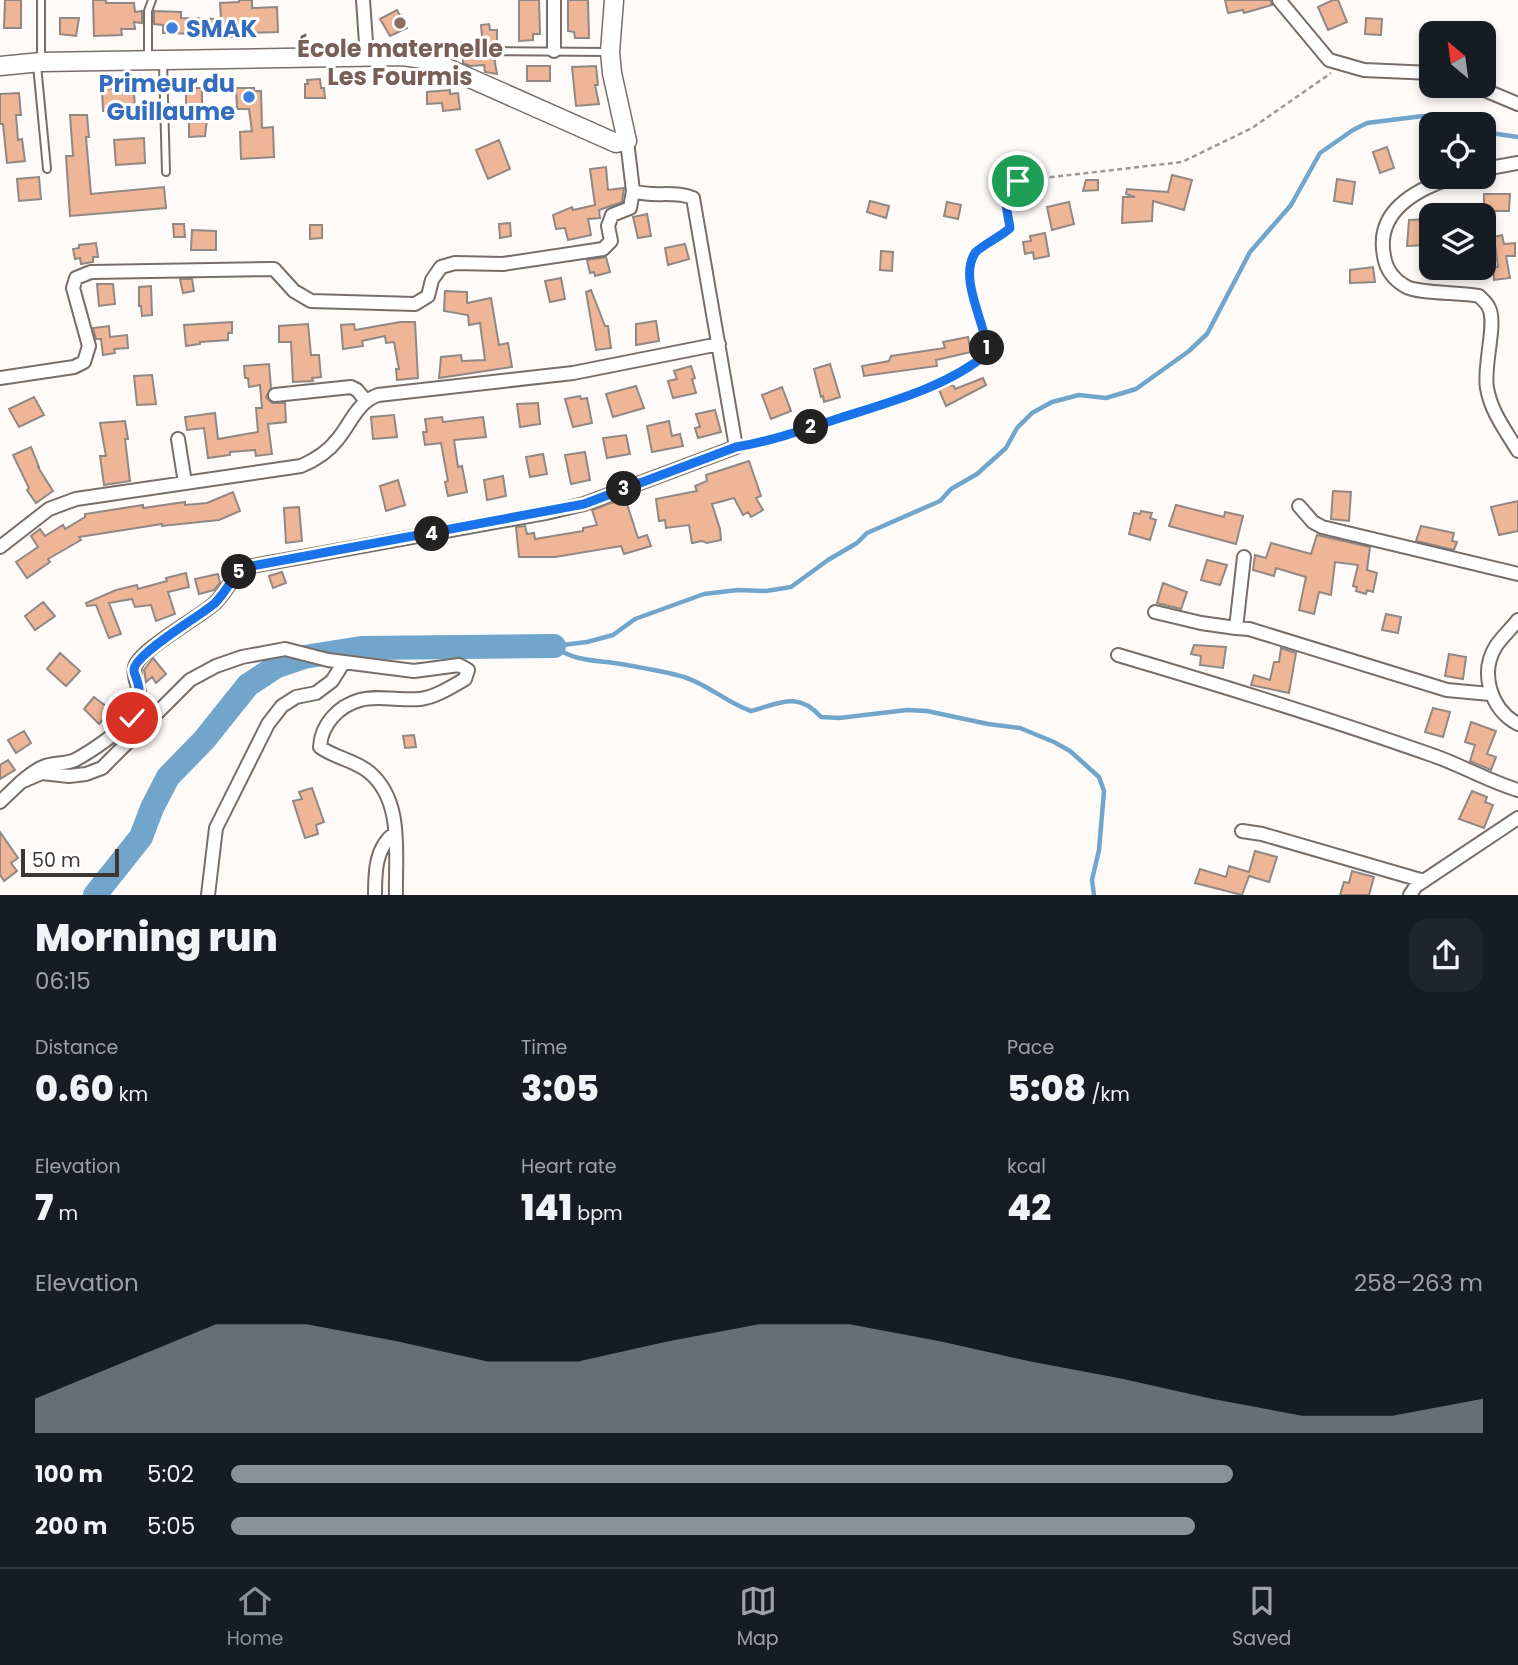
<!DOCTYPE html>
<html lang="en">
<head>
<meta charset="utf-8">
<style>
  :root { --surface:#171b24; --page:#20242c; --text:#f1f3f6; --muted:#9ea1a6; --line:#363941; --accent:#8c9099 }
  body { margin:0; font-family:Poppins,sans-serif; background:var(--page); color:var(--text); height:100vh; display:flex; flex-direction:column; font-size:26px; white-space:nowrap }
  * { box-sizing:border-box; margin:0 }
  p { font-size:23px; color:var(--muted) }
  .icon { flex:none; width:38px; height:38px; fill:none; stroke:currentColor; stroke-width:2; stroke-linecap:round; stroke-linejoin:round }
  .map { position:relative; height:895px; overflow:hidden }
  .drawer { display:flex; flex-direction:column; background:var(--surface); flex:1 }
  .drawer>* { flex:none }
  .needle { width:46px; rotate:331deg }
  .buttons { position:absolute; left:1419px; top:21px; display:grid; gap:14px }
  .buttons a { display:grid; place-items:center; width:77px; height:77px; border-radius:14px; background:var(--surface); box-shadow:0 4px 10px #0003; font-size:35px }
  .scale { position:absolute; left:21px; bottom:18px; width:98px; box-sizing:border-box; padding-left:7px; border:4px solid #3c3735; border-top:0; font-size:19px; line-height:24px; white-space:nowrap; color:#3c3735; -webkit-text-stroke:5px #fff; paint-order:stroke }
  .pin { position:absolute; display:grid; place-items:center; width:60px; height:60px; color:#fff; margin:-30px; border:4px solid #fff; border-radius:50%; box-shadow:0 2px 7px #0007 }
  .km { position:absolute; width:35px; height:35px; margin:-18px; border-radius:50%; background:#222; color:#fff; font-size:19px; line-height:35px; text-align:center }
  .round { display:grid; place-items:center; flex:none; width:74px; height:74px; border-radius:21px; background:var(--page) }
  .headline { display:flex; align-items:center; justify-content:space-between; height:119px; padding:0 35px }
  h1 { font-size:38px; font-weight:800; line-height:52px }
  .stats { display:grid; grid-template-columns:repeat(3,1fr); gap:10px; height:119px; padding:7px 35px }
  .stats div { display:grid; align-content:center }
  .stats b { font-size:35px; font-weight:800 }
  .stats small { font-size:19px; font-weight:400 }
  .stats p { font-size:19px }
  .chart { height:196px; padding:14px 35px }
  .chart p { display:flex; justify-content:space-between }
  .chart svg { width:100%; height:126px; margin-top:7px; fill:var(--accent); opacity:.7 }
  ul { padding:0 35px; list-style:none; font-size:23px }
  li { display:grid; grid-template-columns:112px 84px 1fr; align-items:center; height:52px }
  li i { height:18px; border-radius:9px; background:var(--accent) }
  .dock { display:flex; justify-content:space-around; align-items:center; height:98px; border-top:2px solid var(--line); background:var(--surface); font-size:19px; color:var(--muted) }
  .dock a { display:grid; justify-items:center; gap:4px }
  .dock .selected { color:var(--accent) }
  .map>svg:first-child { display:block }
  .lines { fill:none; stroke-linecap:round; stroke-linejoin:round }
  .stream { stroke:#71a5cc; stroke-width:4.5 }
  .river { stroke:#71a5cc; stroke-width:24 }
  .building { fill:#eeb596; stroke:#918883; stroke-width:2 }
  .lane-casing { stroke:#786e69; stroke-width:10 }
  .street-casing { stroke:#786e69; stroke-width:16 }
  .secondary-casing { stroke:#786e69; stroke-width:21 }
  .path { stroke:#9d9896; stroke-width:2.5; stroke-dasharray:5 3.5; stroke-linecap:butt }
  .lane { stroke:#fff; stroke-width:6 }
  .street { stroke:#fff; stroke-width:12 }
  .secondary { stroke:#fff; stroke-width:18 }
  .route-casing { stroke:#fff; stroke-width:14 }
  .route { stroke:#1a73e8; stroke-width:9 }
  .education-dot { fill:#8d6e63; stroke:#fff; stroke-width:2.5 }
  .shop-dot { fill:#3f7fe0; stroke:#fff; stroke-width:2.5 }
  .labels { text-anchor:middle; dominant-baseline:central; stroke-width:6; stroke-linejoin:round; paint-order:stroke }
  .shop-label { font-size:24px; font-weight:bold; fill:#366cbe; stroke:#fff; text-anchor:start }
  .education-label { font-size:24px; font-weight:bold; fill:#785e54; stroke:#fff }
</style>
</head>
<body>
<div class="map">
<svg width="1518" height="895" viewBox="0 0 1518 895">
  <rect width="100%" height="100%" fill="#fefaf8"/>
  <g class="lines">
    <path class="stream" d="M1484,132L1518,137
      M554,646L587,642L613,635L635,619L704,594L738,590L766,591L791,587L828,560L857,543L867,533L940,501L951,489L977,474L1006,448L1017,428L1032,413L1052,402L1079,395L1106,398L1136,389L1189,351L1207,334L1250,252L1291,205L1320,153L1353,130L1367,123L1423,116L1436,117L1452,124
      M554,646C574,662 597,660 621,664C642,668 664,671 684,677C709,685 727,703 751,711C780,703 798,691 821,717L839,718L907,710L927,711L988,724L1020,728L1054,742L1070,751L1099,777L1104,791L1099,850L1092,880L1094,895"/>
    <path class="river" d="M95,895L141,837L152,808L168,777L204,740L248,685L277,666L304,657L361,648L554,646"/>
  </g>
  <path class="building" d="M5,0H21V28H4Z
    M93,0H106V3H134L135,12L142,11V23L134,22L135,29H121L122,35L94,36Z
    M239,0H252V8L277,7L278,32L249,33V37H200L199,34L163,33V25L154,24V11L181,12V18L221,19L220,3L239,2Z
    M519,0H539L540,34H533V40L519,41Z
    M568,0H588L589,38H575L574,32L568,31Z
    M1225,0H1270L1272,5L1244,13L1243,10L1228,13Z
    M1333,0H1338L1347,22L1328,30L1318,7Z
    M397,10L407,28L390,36L380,19Z
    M60,18H79L76,36L60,34Z
    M1366,18L1382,19L1381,35L1365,34Z
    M489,24L490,30H497V46H483L481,25Z
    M463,57H494L497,74L485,72L484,65L470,66L463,63Z
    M527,66H550V81H527Z
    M596,66L598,85H595L599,104L576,106L572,67Z
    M320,79L321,88H324L325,98H305V84H308L307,80Z
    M119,88V92H134L135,110L103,111L102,89Z
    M186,88H202V111H208L205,136L189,137V121L186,120Z
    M236,88H254V91H261L262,128L273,127L274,157L241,159L240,132L252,131L249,109H237Z
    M450,90V94L458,93L460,109L443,111L442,103L427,104V92Z
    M19,93L21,115H16L18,140L22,139L25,161L7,163L3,124H0V94Z
    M70,115H87L89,137H86L91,194L164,187L166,208L70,216L66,156H73Z
    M144,138L145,163L116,165L114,140Z
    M499,140L510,169L488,179L476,150Z
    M1387,147L1394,168L1380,173L1373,152Z
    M606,167L608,190L624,188L622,202L599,210L600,218L588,219L591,235L568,240L565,228L556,229L553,215L572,207L573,210L595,205L590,169Z
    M1172,175L1192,180L1184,210L1153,201L1152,221L1122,223L1123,197H1135L1126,194L1127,189L1168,192Z
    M39,177L41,199L19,201L17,179Z
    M1337,179L1355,182L1352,204L1334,201Z
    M1086,180H1098V190L1083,191Z
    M1484,194H1510L1509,211H1484Z
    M870,201L889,206L886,218L867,212Z
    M947,202L961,205L958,219L944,216Z
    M1069,202L1074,224L1052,230L1047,207Z
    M647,214L651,236L638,238L633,217Z
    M1431,219L1432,245L1407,246L1409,220Z
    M510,223L511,236L500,238L499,224Z
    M173,224H184L185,237H174Z
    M310,225H322V238L310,239Z
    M192,230L216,231V250H191Z
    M1045,233L1049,256L1034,259L1033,252L1025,254L1023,242L1031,241L1030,236Z
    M1502,235L1504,244L1515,243V256H1506L1510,278L1494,280L1493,267H1498L1494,237Z
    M96,243L98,257H93V262L81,264L80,258L75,259L73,249L79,248V245Z
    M685,244L689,259L668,265L665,248Z
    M881,251L893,252L892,271L880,270Z
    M606,257L610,272L595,276L594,272L590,273L587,260Z
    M1373,267L1375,282L1350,283V270Z
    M561,278L565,299L550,302L545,281Z
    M180,279H192L194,291L183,293Z
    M97,284H113L115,304L99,306Z
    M151,286L152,315L142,316L141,306H139V287Z
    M591,290L605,326H608L611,348L596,350L586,292Z
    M445,291L467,292V303L491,298L499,345L508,343L512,367L439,378L441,357L461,355L462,361L485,360L480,323L469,325L468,315L444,311Z
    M656,321L659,341L636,345V324Z
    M232,322V333H228V340L200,342V344L186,346L184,325Z
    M400,322H415L418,378L397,380L396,369H399L394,342L386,343L385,336L362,341L363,346L343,349L341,325L354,324L355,330Z
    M308,324L311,355H319L321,377L312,378L313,381L293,382L291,342H279V326Z
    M109,326L110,337L127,335L128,348L114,349L115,353L103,355L101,339H96L93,328Z
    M968,337L971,352L936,360L937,366L864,376L862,366L889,361L891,356L945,348L943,342Z
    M269,364L271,388L266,397L272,403H285L286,422L268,424L272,454L256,456L255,450L230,452V455L208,458L204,428L187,430L185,417L215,413L218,439L258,432L256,408H262L260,385L249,387L248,378H245L244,366Z
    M830,364L840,397L824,402L823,396L821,397L814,369Z
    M691,366L695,378L692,379L696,393L673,398L668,381L677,379L674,371Z
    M152,375L156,404L137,405L134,376Z
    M983,378L986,385L946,406L939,390L949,385L954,386L955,389Z
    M636,386L644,408L613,417L606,394Z
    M782,387L791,411L771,419L762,395Z
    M580,396L581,399L587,398L592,423L573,427L565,399Z
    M34,397L44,415L19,427L9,409Z
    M538,403L540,424L520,427L517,404Z
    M715,410L721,432L698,438L695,428L700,427L696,414Z
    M394,415L397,437L373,439L371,417Z
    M442,417L443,422L483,417L486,437L454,440L458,467L462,466L467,492L448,496L445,482L448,481L441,443L425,445L423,432H427L425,419Z
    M125,421L128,439H125L130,481L104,485L100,456H106L100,423Z
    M669,421L672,436L680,434L683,446L652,452L647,426Z
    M626,435L630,454L607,458L603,438Z
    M31,447L39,467H38L53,491L36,503L27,490L29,488L13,455Z
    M585,452L590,480L571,484L565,455Z
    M543,454L547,474L530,477L526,457Z
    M749,461L761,496L756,498L763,510L751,517L748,512L743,515L734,498L712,504L720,529L721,540L707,543L702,541L692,543L689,525L666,528L665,520L659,521L656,499L697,491L695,486L707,481L706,475Z
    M503,476L506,496L487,500L484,480Z
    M398,480L405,505L386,511L380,486Z
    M1333,491L1351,492L1349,521L1331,519Z
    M233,492L240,511L219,520L162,526V524L79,537L81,540L48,559L50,562L27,578L16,562L38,547L31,536L40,529L45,536L63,525L65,529L85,517V514L143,505V508L185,502V505L207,503Z
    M625,498L638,538L647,535L651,546L624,554L621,546L555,557H519L516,527L525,526L527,534L534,533L535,539L583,531V528L597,525L592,510Z
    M1518,501V531L1499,535L1491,507Z
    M1176,505L1224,517L1225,512L1243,516L1236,544L1169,526Z
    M299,507L302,541L286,543L284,508Z
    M1141,511L1152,513L1150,518L1156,520L1150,540L1129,534L1134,513L1140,514Z
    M1421,526L1454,533L1452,541L1457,542L1454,550L1416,541Z
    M1317,535L1370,547L1367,570L1377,573L1373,592L1367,590L1366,594L1356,591L1357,587L1353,586L1358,565L1335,562L1331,595L1319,592L1314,614L1299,610L1306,577L1276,568L1274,576L1253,570L1255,555L1266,558L1271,543L1311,554Z
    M1207,560L1227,565L1220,585L1201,580Z
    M282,572L286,583L273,588L269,576Z
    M186,573L189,587L168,592L175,614L156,621L151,605L135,607L132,599L109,603L121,634L109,638L96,605L87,606L86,603L116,590L137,585L138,589L167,581L166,578Z
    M218,574L220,583L214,590L199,594L195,579Z
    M1163,583L1187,592L1181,609L1157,603Z
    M43,602L55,616L35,630L25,616Z
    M1386,614L1401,617L1398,633L1382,630Z
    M1194,645L1226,647L1223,668L1200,665L1201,656L1191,654Z
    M1281,648L1296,653L1289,693L1251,685L1254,675L1270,680L1274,662H1279Z
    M60,653L80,671L66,686L47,669Z
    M1449,654L1466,657L1463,679L1445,676Z
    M153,658L166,674L156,683L152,677L146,682L144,670Z
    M94,697L111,710L99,724L84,709Z
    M1433,708L1450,712L1443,737L1425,732Z
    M1471,722L1496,731L1487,754L1496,757L1491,770L1470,761L1475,745L1465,742Z
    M24,731L31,743L16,753L8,740Z
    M414,735L416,747L405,748L403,736Z
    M8,760L15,770L0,779V765Z
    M312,788L324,822L316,825L318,834L305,838L293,801L302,799L299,792Z
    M1472,791L1487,797L1485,802L1493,805L1484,828L1459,819Z
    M0,832L18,858L11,863L17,871L4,881L0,875Z
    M1255,851L1277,857L1269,882L1249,876L1242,895L1195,883L1200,869L1226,877L1229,866L1249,872Z
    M1352,871L1374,877L1369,895H1340L1344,882L1349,883Z"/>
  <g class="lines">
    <defs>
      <path id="lane" d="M434,58L454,51L608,52
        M148,59V11L152,0
        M41,61V0
        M163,63L166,172
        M37,65L47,169"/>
      <path id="street" d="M363,0L367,57
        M554,0V51
        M1279,0L1329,60L1364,70L1432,73
        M1475,86L1518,104
        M1484,169L1518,163
        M1454,177C1416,189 1375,211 1384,256C1386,269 1393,279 1405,286C1417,294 1461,292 1479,296C1482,299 1487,303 1489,308C1497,324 1483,366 1487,388C1491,412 1506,431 1518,451
        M0,378L74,367L84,362L89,346L73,288L76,278L91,272L274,269L294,291L311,301L415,304L428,296L432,280L441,267L455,263L503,264L603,249L611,241L608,226L612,215L630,208L633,191L627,141
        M275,395L351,387L357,390L366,401
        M178,439L185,483
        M1299,506L1313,522L1322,527L1518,574
        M0,547L49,509L76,499L301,466C315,460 327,453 337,440C350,425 357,402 378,395L573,373L719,344
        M1244,557L1236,628L1249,629L1447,690L1490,694
        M1155,612L1201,623L1236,628
        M1518,620C1511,629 1502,637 1496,646C1479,673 1491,710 1518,724
        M1118,655C1223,686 1327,718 1429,754C1460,764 1487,781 1518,790
        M21,782C27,777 35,770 43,767C53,762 64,765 75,760C90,752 120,732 131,718C150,695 131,683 135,667C139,650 200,617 215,603C231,587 230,575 252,566L546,513L584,504L736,447L693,198C674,190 653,198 633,191
        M0,802L21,782L42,773L69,776L86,774L102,768L190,680L216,666L242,657L285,649L328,660L414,671L459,665L468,670L465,679C451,687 436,697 420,699C402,701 376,695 360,700C338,706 321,725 320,747C335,758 354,760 369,772C404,801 395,854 396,895
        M1242,831L1262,834L1424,881
        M208,895L216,828L268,724L282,706L296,697L316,693L332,681L344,662
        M375,895C375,873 375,847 395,833
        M1410,895L1416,886L1518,818"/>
      <path id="secondary" d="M0,66L41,62L403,56L429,60L616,143L627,141L612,73L610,52L614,0"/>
    </defs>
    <use href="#lane" class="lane-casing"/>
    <use href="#street" class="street-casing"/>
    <use href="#secondary" class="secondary-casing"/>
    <path class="path" d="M746,445L762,443C828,422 936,397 988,353C986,324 958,279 975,253C979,247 1002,237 1010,228L1005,199L1009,185L1018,181L1182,162L1252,128L1331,73"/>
    <use href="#lane" class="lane"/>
    <use href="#street" class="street"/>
    <use href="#secondary" class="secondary"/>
  </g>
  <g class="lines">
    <defs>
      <path id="route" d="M132,718C139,705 142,695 137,680C136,677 134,674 134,670C134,654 202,615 215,603C231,587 230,574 252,566L584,504L736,447C772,441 806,429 840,418C890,402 947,387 988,353C986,324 958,279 975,253C979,247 1002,236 1010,228L1005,199L1009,185L1018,181"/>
    </defs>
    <use href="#route" class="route-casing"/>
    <use href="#route" class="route"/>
  </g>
  <circle class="education-dot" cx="400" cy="23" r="7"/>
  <g class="shop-dot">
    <circle cx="172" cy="28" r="7"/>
    <circle cx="249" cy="97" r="7"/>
  </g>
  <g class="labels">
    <g class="shop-label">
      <text x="186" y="28">SMAK</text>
      <text x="235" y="83" text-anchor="end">Primeur du<tspan x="235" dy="28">Guillaume</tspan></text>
    </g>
    <g class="education-label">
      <text x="400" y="48">École maternelle<tspan x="400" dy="28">Les Fourmis</tspan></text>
    </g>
  </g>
</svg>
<div class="buttons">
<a><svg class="needle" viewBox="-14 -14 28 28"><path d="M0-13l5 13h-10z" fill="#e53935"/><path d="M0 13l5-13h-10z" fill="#9ea1a6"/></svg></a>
<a><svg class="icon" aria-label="locate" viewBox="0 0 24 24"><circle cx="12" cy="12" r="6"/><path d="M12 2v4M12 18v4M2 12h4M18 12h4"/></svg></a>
<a><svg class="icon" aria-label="layers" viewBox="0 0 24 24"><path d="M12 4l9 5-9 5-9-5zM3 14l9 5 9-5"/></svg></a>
</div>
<div class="scale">50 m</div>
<div class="pin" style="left:1018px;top:181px;background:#1e9e55"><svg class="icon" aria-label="arrive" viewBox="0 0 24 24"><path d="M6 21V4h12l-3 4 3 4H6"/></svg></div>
<div class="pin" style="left:132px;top:718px;background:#d93025"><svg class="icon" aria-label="check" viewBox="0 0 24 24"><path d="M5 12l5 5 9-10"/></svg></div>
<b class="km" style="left:987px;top:348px">1</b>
<b class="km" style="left:811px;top:427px">2</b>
<b class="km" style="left:624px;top:489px">3</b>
<b class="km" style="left:432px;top:534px">4</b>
<b class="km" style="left:239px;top:572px">5</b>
</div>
<section class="drawer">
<div class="headline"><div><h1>Morning run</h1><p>06:15</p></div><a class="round"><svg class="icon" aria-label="share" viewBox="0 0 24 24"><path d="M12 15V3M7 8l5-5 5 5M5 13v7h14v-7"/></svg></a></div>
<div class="stats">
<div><p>Distance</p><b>0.60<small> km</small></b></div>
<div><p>Time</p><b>3:05</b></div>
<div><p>Pace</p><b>5:08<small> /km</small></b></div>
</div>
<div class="stats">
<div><p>Elevation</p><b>7<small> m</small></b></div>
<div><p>Heart rate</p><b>141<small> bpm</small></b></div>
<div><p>kcal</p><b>42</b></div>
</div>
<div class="chart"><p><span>Elevation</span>258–263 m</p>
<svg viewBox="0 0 160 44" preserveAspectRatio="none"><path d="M0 44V32L10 19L20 6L30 6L40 12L50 19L60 19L70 12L80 6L90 6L100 12L110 19L120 25L130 32L140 38L150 38L160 32V44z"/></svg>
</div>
<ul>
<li><b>100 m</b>5:02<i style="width:80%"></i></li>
<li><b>200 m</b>5:05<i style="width:77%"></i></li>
</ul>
</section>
<nav class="dock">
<a class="selected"><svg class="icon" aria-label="home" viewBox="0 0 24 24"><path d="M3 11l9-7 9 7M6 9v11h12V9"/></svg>Home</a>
<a><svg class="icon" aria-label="map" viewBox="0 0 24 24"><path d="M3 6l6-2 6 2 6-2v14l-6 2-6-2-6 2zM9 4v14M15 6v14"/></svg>Map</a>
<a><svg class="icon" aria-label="saved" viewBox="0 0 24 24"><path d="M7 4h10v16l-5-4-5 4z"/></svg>Saved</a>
</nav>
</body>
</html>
